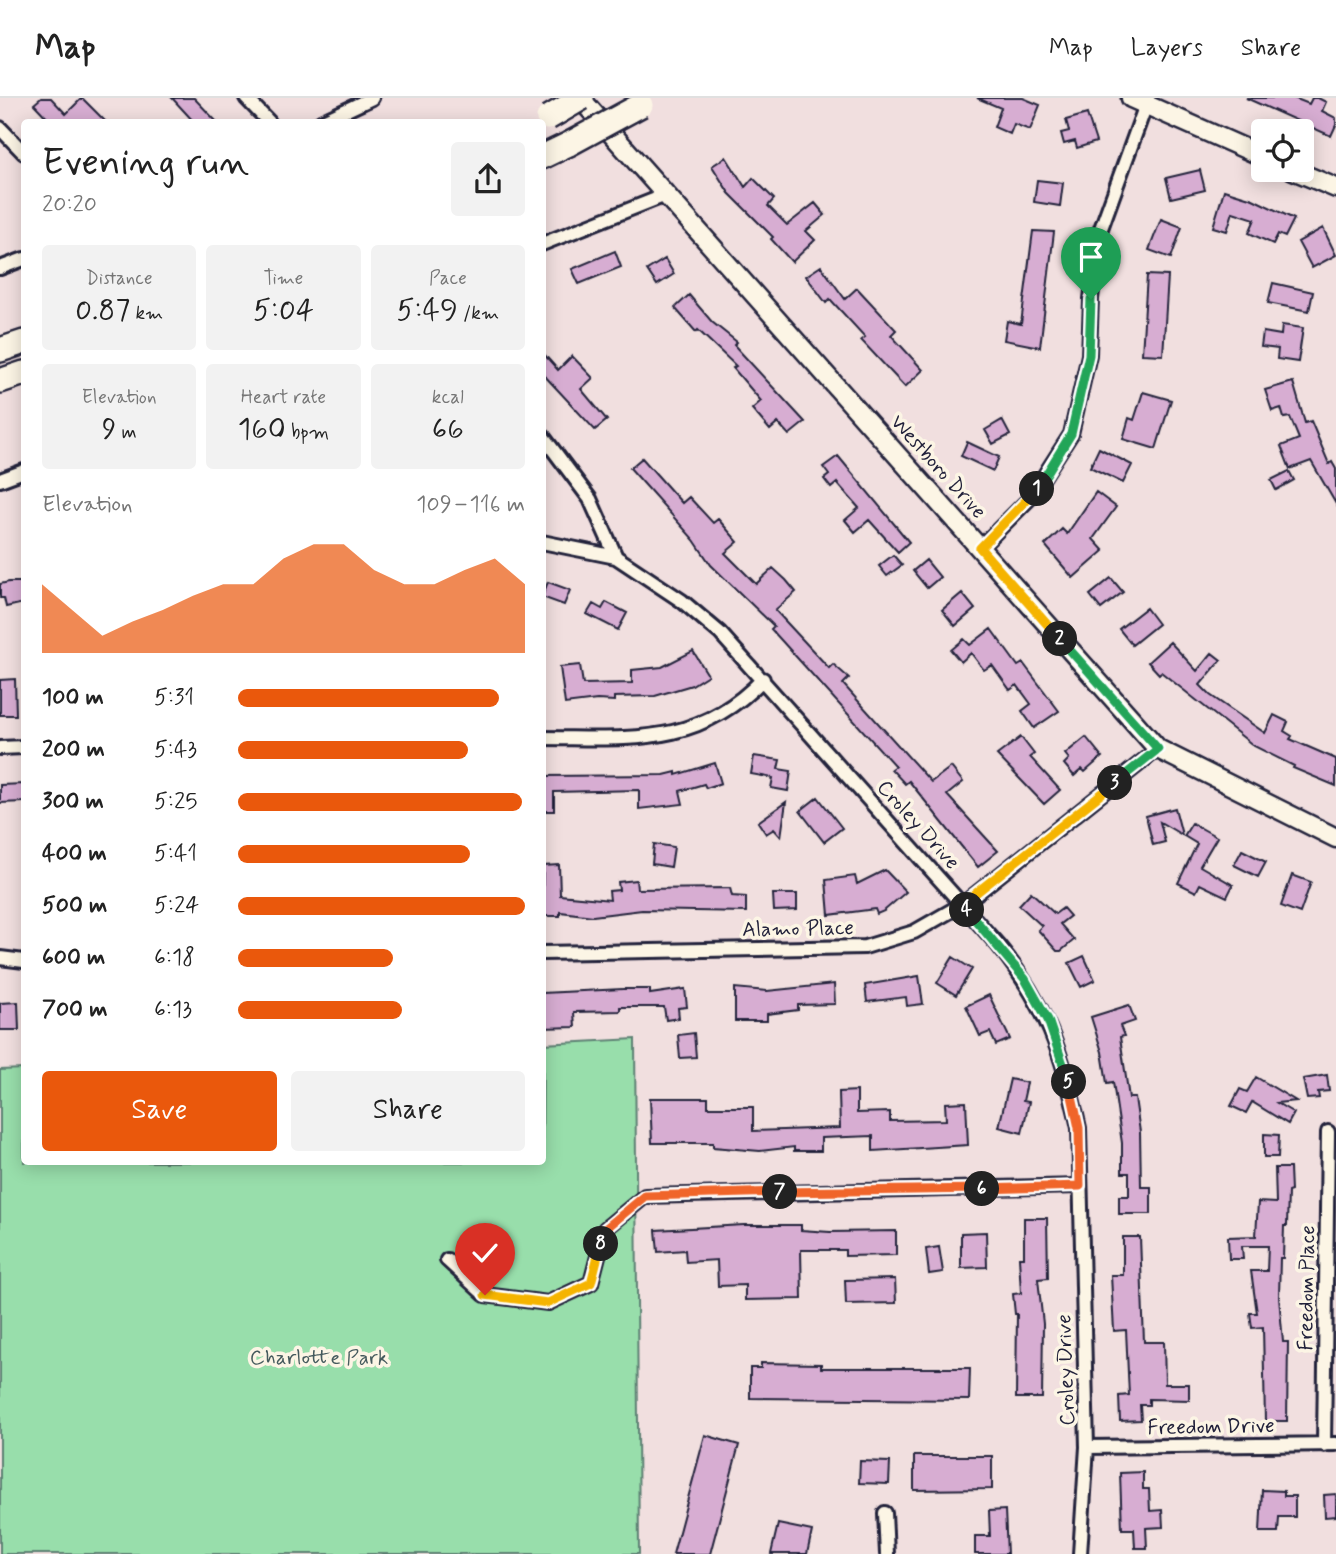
<!DOCTYPE html>
<html lang="en">
<head>
<meta charset="utf-8">
<style>
  :root { --surface:#fff; --page:#f2f2f2; --text:#222; --muted:#767676; --line:#e0e0e0; --accent:#ea580c }
  body { margin:0; font-family:Mynerve,sans-serif; background:var(--page); color:var(--text); height:100vh; display:flex; flex-direction:column; font-size:26px; white-space:nowrap }
  * { box-sizing:border-box; margin:0 }
  p { font-size:23px; color:var(--muted) }
  .icon { flex:none; width:38px; height:38px; fill:none; stroke:currentColor; stroke-width:2; stroke-linecap:round; stroke-linejoin:round }
  .map { position:relative; flex:1; overflow:hidden }
  .side { position:absolute; left:21px; top:21px; width:525px; height:1046px; display:flex; flex-direction:column; background:var(--surface); border-radius:7px; box-shadow:0 4px 18px #0003 }
  .side>* { flex:none }
  .fabs { position:absolute; left:1251px; top:21px; display:grid; gap:14px }
  .fabs a { display:grid; place-items:center; width:63px; height:63px; border-radius:7px; background:var(--surface); box-shadow:0 4px 18px #0003; font-size:35px }
  .pin { position:absolute; display:grid; place-items:center; width:60px; height:60px; color:#fff; margin:-72px -30px; border-radius:50% 50% 50% 0; rotate:-45deg; box-shadow:0 0 7px #0007 }
  .pin .icon { rotate:45deg }
  .km { position:absolute; width:35px; height:35px; margin:-18px; border-radius:50%; background:#222; color:#fff; font-size:19px; line-height:35px; text-align:center }
  .round { display:grid; place-items:center; flex:none; width:74px; height:74px; border-radius:7px; background:var(--page) }
  .overview { display:flex; align-items:center; justify-content:space-between; height:119px; padding:0 21px }
  h1 { font-size:38px; font-weight:600; line-height:52px }
  .metrics { display:grid; grid-template-columns:repeat(3,1fr); gap:10px; height:119px; padding:7px 21px }
  .metrics div { display:grid; align-content:center; border-radius:7px; background:var(--page); text-align:center }
  .metrics b { font-size:30px; font-weight:600 }
  .metrics small { font-size:19px; font-weight:400 }
  .metrics p { font-size:19px }
  .chart { height:196px; padding:14px 21px }
  .chart p { display:flex; justify-content:space-between }
  .chart svg { width:100%; height:126px; margin-top:7px; fill:var(--accent); opacity:.7 }
  .button { display:flex; gap:14px; margin-top:auto; padding:14px 21px }
  .button a { flex:1; height:80px; border-radius:7px; background:var(--accent); color:#fff; font-size:28px; font-weight:600; line-height:80px; text-align:center }
  .button a+a { background:var(--page); color:var(--text) }
  ul { padding:0 21px; list-style:none; font-size:23px }
  li { display:grid; grid-template-columns:112px 84px 1fr; align-items:center; height:52px }
  li i { height:18px; border-radius:9px; background:var(--accent) }
  header { display:flex; align-items:center; gap:42px; box-sizing:border-box; height:98px; padding:0 35px; background:var(--surface); border-bottom:2px solid var(--line) }
  header strong { font-size:33px }
  nav { display:flex; gap:38px; margin-inline-start:auto; font-size:24px }
  .map>svg:first-child { display:block }
  .green { fill:#98deab; stroke:#5d8073; stroke-width:2 }
  .building { fill:#d7add2; stroke:#22223b; stroke-width:2 }
  .lines { fill:none; stroke-linecap:round; stroke-linejoin:round }
  .street-casing { stroke:#22223b; stroke-width:18 }
  .secondary-casing { stroke:#22223b; stroke-width:23 }
  .highway-casing { stroke:#22223b; stroke-width:28 }
  .street { stroke:#fcf5e5; stroke-width:12 }
  .secondary { stroke:#fcf5e5; stroke-width:18 }
  .highway { stroke:#fcf5e5; stroke-width:23 }
  .highway-bridge-casing { stroke:#22223b; stroke-width:28; stroke-linecap:butt }
  .highway-bridge { stroke:#fcf5e5; stroke-width:23 }
  .split-1-casing { stroke:#fff; stroke-width:14 }
  .split-2-casing { stroke:#fff; stroke-width:14 }
  .split-3-casing { stroke:#fff; stroke-width:14 }
  .split-4-casing { stroke:#fff; stroke-width:14 }
  .split-5-casing { stroke:#fff; stroke-width:14 }
  .split-6-casing { stroke:#fff; stroke-width:14 }
  .split-7-casing { stroke:#fff; stroke-width:14 }
  .split-8-casing { stroke:#fff; stroke-width:14 }
  .split-9-casing { stroke:#fff; stroke-width:14 }
  .split-1 { stroke:#22a559; stroke-width:9 }
  .split-2 { stroke:#f5b400; stroke-width:9 }
  .split-3 { stroke:#22a559; stroke-width:9 }
  .split-4 { stroke:#f5b400; stroke-width:9 }
  .split-5 { stroke:#22a559; stroke-width:9 }
  .split-6 { stroke:#f0652b; stroke-width:9 }
  .split-7 { stroke:#f0652b; stroke-width:9 }
  .split-8 { stroke:#f0652b; stroke-width:9 }
  .split-9 { stroke:#f5b400; stroke-width:9 }
  .labels { text-anchor:middle; dominant-baseline:central; stroke-width:7; stroke-linejoin:round; paint-order:stroke }
  .street-label { font-size:21px; fill:#22223b; stroke:#fcf5e5 }
  .park-label { font-size:21px; fill:#455a5d; stroke:#fcf5e5 }
</style>
</head>
<body>
<header>
<strong>Map</strong>
<nav><a>Map</a><a>Layers</a><a>Share</a></nav>
</header>
<div class="map">
<svg width="1336" height="1456" viewBox="0 0 1336 1456">
  <rect width="100%" height="100%" fill="#f1dfdf"/>
  <filter id="ink" filterUnits="userSpaceOnUse"><feTurbulence type="fractalNoise" baseFrequency=".0143" numOctaves="2"/><feDisplacementMap in="SourceGraphic" scale="14" xChannelSelector="R" yChannelSelector="G"/><feConvolveMatrix kernelMatrix="1 2 1 2 8 2 1 2 1" color-interpolation-filters="sRGB"/></filter>
  <g filter="url(#ink)">
    <path class="green" d="M635,941L639,1456H0V972L24,971V1064H542L543,946Z"/>
    <path class="building" d="M41,0H51L66,16L82,0L106,24H51L34,6Z
      M172,0H194L217,24H194Z
      M977,0H1023L1040,7L1030,32L1014,26L1010,36L994,29L1001,10Z
      M1246,0H1294L1309,6L1312,0H1318L1326,4L1322,13L1336,20V27L1331,38Z
      M1087,16L1096,44L1077,50L1075,43L1064,46L1061,35L1069,33L1066,22Z
      M726,59L745,89L753,80L774,101L768,108L787,127L815,105L825,117L806,133L815,142L792,164L771,141L773,139L729,95L712,68Z
      M1200,72L1205,92L1171,100L1166,80Z
      M1037,82L1063,85L1060,108L1034,104Z
      M1224,92L1253,101L1294,121L1285,139L1278,136L1273,146L1249,135L1255,121L1233,114L1227,133L1213,129Z
      M1161,121L1182,129L1171,160L1149,152Z
      M1323,130L1336,157L1312,170L1298,144Z
      M1033,133L1054,134L1040,249L1004,242L1007,223L1021,226Z
      M615,153L621,169L579,186L572,171Z
      M665,161L674,176L657,187L647,172Z
      M821,168L845,201L857,190L896,232L891,237L923,272L905,289L861,242L865,239L830,201L826,205L806,178Z
      M1147,177L1168,178L1163,257L1142,256Z
      M1273,185L1313,194L1309,213L1268,205Z
      M689,197L712,224L737,244L734,247L805,324L789,337L778,325L770,332L752,311L761,303L733,270L736,268L698,232L696,234L675,210Z
      M1282,227L1303,230L1298,264L1277,261L1278,251L1261,249L1263,234L1281,237Z
      M542,254L558,272L572,258L593,280L581,291L607,322L595,332L542,275Z
      M1293,284L1305,325L1311,323L1329,366L1332,364L1336,371V406L1311,363L1290,371L1281,348L1299,341L1290,319L1284,320L1281,310L1272,313L1265,292Z
      M1143,294L1171,302L1156,351L1123,341L1129,320L1134,322Z
      M1002,322L1010,337L993,346L985,332Z
      M967,344L999,359L993,373L961,358Z
      M1099,350L1132,367L1123,385L1090,369Z
      M838,358L909,444L898,454L869,422L855,434L845,422L859,410L837,385L831,390L824,381L829,377L823,369Z
      M642,360L682,405L689,399L713,425L718,421L738,444L725,455L756,486L773,470L786,482L796,494L775,512L829,570L833,566L849,580L843,586L931,684L951,669L963,684L947,697L998,753L978,769L909,683L905,686L891,671L895,668L771,531L774,528L711,467L694,442L630,370Z
      M1289,373L1294,382L1276,392L1271,382Z
      M1096,394L1116,409L1093,441L1104,453L1073,480L1045,447L1062,431L1067,436Z
      M893,457L902,467L887,478L879,468Z
      M926,462L940,479L927,490L913,473Z
      M1111,480L1123,494L1101,511L1090,497Z
      M9,484H24V505L6,509L4,500H0V486Z
      M548,484L570,492L564,507L542,499Z
      M962,495L975,511L955,528L942,512Z
      M606,504L627,515L618,532L587,516L593,506L602,511Z
      M1146,510L1158,526L1132,547L1119,531Z
      M991,531L1018,568L1023,565L1059,613L1034,630L1022,613L1031,606L1017,587L1010,592L992,567L984,572L971,555L961,564L951,552L964,541L970,547Z
      M1170,544L1197,573L1212,555L1221,562L1200,587L1210,597L1265,635L1274,617L1288,624L1284,633L1292,638L1290,641L1336,661V688L1293,670L1294,668L1254,648L1161,574L1159,576L1148,564Z
      M693,553L708,577L692,587L655,598L614,599V603L597,602L565,606L560,569L580,567L583,586L632,585V572L662,569Z
      M15,581L16,617H0V582Z
      M1021,639L1034,656L1030,659L1060,692L1044,706L997,657Z
      M1086,639L1102,659L1085,674L1082,671L1074,678L1064,666L1069,661L1065,656Z
      M754,658L780,662L778,671L791,673L788,693L771,690L773,680L751,676Z
      M715,665L721,685L706,690L704,686L680,693L683,706L639,711V692L554,694V713H542V678L664,677L676,674V677Z
      M24,686V704L0,705V687Z
      M818,699L842,730L824,744L800,713Z
      M786,704L781,739L774,731L766,736L758,724Z
      M1175,710L1182,737L1160,724L1165,744L1153,747L1146,718Z
      M1192,725L1217,739L1200,768L1233,787L1227,799L1200,786L1196,794L1178,785L1197,746L1184,738Z
      M654,746L674,749L671,769L652,766Z
      M1242,752L1266,764L1258,779L1234,767Z
      M559,767L560,797L610,802L609,793L619,792L618,784L636,782L637,791L730,790L732,798L746,799V814L642,812L593,818L560,814V818H542L543,768Z
      M885,772L906,794L884,813L877,816L875,811L829,817L826,782L855,778L857,786Z
      M1292,777L1311,784L1300,815L1281,808Z
      M1031,794L1055,816L1063,810L1070,818L1060,826L1074,842L1061,853H1057L1038,832L1042,828L1019,807Z
      M773,796H797V812L774,813Z
      M1084,858L1095,882L1081,889L1069,865Z
      M953,859L972,871L956,897L937,885Z
      M919,878L923,906L907,908L906,899L867,904L865,887Z
      M834,886L835,906L798,907V912L767,916V923H735V890L767,893Z
      M623,891H650V896L685,891L687,909L678,910L679,920L666,922L664,909H620V913L574,914L575,929L542,930V895Z
      M989,897L1010,941L996,947L990,934L980,938L966,908Z
      M18,904L19,932H0V905Z
      M1129,907L1135,923L1120,928L1124,938L1120,939L1129,1000H1135L1140,1034L1141,1089H1151V1116H1119V1098H1129V1075H1122V1045L1113,984L1107,985L1102,954L1091,919Z
      M694,935L696,959L680,960L678,937Z
      M1327,977L1329,993L1318,994L1319,1000L1307,1001L1303,981Z
      M1256,979L1296,1003L1277,1005L1294,1015L1288,1026L1252,1004L1246,1015L1231,1008L1240,991L1247,994Z
      M1010,981L1027,985L1023,1003L1029,1004L1022,1035L999,1029Z
      M857,993V1015L890,1014V1023L946,1022L945,1005L966,1004L968,1047L873,1053V1038L821,1040V1053H794V1049L760,1053L713,1049V1045H652L650,1000H708V1009H753V1033L840,1030L839,994Z
      M1264,1036L1279,1037L1278,1059H1264Z
      M1275,1070H1290L1291,1093L1288,1094L1287,1128H1284L1283,1160H1280L1279,1199L1283,1244H1288L1287,1323H1265L1263,1229L1252,1230L1250,1215H1257L1251,1173H1267L1268,1148H1242L1243,1161H1229L1228,1139L1256,1138L1258,1104L1276,1105Z
      M1024,1120H1047L1048,1180L1038,1181L1043,1226L1042,1300H1016L1017,1216H1015L1013,1196L1021,1195L1019,1159H1024Z
      M744,1127H801V1132L830,1134L896,1133V1157L845,1158V1152H801L802,1201L745,1202V1187L718,1188L717,1162L686,1164L685,1152L658,1154L656,1132Z
      M986,1134L987,1169L961,1170V1135Z
      M1123,1139H1140L1144,1244H1164L1165,1286H1189V1302L1149,1301V1307H1140L1141,1322L1120,1323L1119,1298L1129,1297L1126,1232L1114,1233L1111,1177H1123Z
      M939,1149L943,1174L929,1176L926,1151Z
      M895,1181L896,1205L846,1206L845,1182Z
      M761,1265L821,1266V1270H970L969,1302L750,1300V1270H761Z
      M705,1337L739,1347L710,1456H673Z
      M914,1358H992V1391L914,1392Z
      M860,1363L890,1364L889,1386L859,1385Z
      M1143,1374V1391H1149L1150,1413L1162,1412L1163,1429L1146,1430L1147,1450H1135L1134,1431H1122L1120,1375Z
      M1262,1392L1284,1393V1398H1295V1419H1279L1278,1434H1260Z
      M1336,1396V1418L1325,1419L1324,1397Z
      M1005,1412L1007,1456H975V1438H990L989,1413Z
      M778,1426L812,1433L807,1456H771Z"/>
    <g class="lines">
      <defs>
        <path id="street" d="M246,0L269,24
          M321,24L372,0
          M0,30L24,55
          M542,146L666,97
          M0,170L24,161
          M542,337L590,401L616,459
          M0,382L24,373
          M542,444L616,459L682,503L720,535L998,847C1046,906 1063,956 1079,1030L1087,1349L1080,1456
          M980,450L1030,400L1071,336L1089,257L1091,201L1099,136L1148,1
          M542,640C629,640 697,650 763,581
          M0,650L24,649
          M542,855L865,849L914,834L963,806L1158,651
          M0,860L24,863
          M447,1162L485,1197L548,1205L591,1185L605,1131L645,1098L1080,1088
          M1324,1347L1328,1034
          M1087,1349L1336,1346
          M885,1415L887,1456"/>
        <path id="secondary" d="M580,0L1158,651L1336,740
          M1131,0L1264,59
          M1293,72L1336,90"/>
        <path id="highway" d="M542,59L569,46
          M0,252L24,244
          M0,283L24,275"/>
      </defs>
      <use href="#street" class="street-casing"/>
      <use href="#secondary" class="secondary-casing"/>
      <use href="#highway" class="highway-casing"/>
      <use href="#street" class="street"/>
      <use href="#secondary" class="secondary"/>
      <use href="#highway" class="highway"/>
      <defs>
        <path id="highway-bridge" d="M548,20L582,0
          M569,46L641,7"/>
      </defs>
      <use href="#highway-bridge" class="highway-bridge-casing"/>
      <use href="#highway-bridge" class="highway-bridge"/>
    </g>
  </g>
  <g class="lines" filter="url(#ink)">
    <defs>
      <path id="split-1" d="M1037,391L1071,336L1089,257L1091,201"/>
      <path id="split-2" d="M1037,391L980,450L1060,541"/>
      <path id="split-3" d="M1060,541L1158,651L1115,685"/>
      <path id="split-4" d="M967,812L962,806L1115,685"/>
      <path id="split-5" d="M967,812L1025,881L1048,922L1069,984"/>
      <path id="split-6" d="M982,1091L1080,1088L1079,1030L1069,984"/>
      <path id="split-7" d="M780,1094L982,1091"/>
      <path id="split-8" d="M601,1146L605,1131L645,1098L780,1094"/>
      <path id="split-9" d="M485,1197L548,1205L591,1185L601,1146"/>
    </defs>
    <use href="#split-1" class="split-1-casing"/>
    <use href="#split-2" class="split-2-casing"/>
    <use href="#split-3" class="split-3-casing"/>
    <use href="#split-4" class="split-4-casing"/>
    <use href="#split-5" class="split-5-casing"/>
    <use href="#split-6" class="split-6-casing"/>
    <use href="#split-7" class="split-7-casing"/>
    <use href="#split-8" class="split-8-casing"/>
    <use href="#split-9" class="split-9-casing"/>
    <use href="#split-1" class="split-1"/>
    <use href="#split-2" class="split-2"/>
    <use href="#split-3" class="split-3"/>
    <use href="#split-4" class="split-4"/>
    <use href="#split-5" class="split-5"/>
    <use href="#split-6" class="split-6"/>
    <use href="#split-7" class="split-7"/>
    <use href="#split-8" class="split-8"/>
    <use href="#split-9" class="split-9"/>
  </g>
  <g class="labels">
    <g class="street-label">
      <text transform="translate(938 369) rotate(48)">Westboro Drive</text>
      <text transform="translate(918 727) rotate(48)">Croley Drive</text>
      <text transform="translate(798 831) rotate(-1)">Alamo Place</text>
      <text transform="translate(1307 1190) rotate(-89)">Freedom Place</text>
      <text transform="translate(1066 1272) rotate(-92)">Croley Drive</text>
      <text transform="translate(1211 1329) rotate(-1)">Freedom Drive</text>
    </g>
    <g class="park-label">
      <text x="319" y="1260">Charlotte Park</text>
    </g>
  </g>
</svg>
<div class="fabs">
<a><svg class="icon" aria-label="locate" viewBox="0 0 24 24"><circle cx="12" cy="12" r="6"/><path d="M12 2v4M12 18v4M2 12h4M18 12h4"/></svg></a>
</div>
<div class="pin" style="left:1091px;top:201px;background:#1e9e55"><svg class="icon" aria-label="arrive" viewBox="0 0 24 24"><path d="M6 21V4h12l-3 4 3 4H6"/></svg></div>
<div class="pin" style="left:485px;top:1197px;background:#d93025"><svg class="icon" aria-label="check" viewBox="0 0 24 24"><path d="M5 12l5 5 9-10"/></svg></div>
<b class="km" style="left:1037px;top:391px">1</b>
<b class="km" style="left:1060px;top:541px">2</b>
<b class="km" style="left:1115px;top:685px">3</b>
<b class="km" style="left:967px;top:812px">4</b>
<b class="km" style="left:1069px;top:984px">5</b>
<b class="km" style="left:982px;top:1091px">6</b>
<b class="km" style="left:780px;top:1094px">7</b>
<b class="km" style="left:601px;top:1146px">8</b>
<section class="side">
<div class="overview"><div><h1>Evening run</h1><p>20:20</p></div><a class="round"><svg class="icon" aria-label="share" viewBox="0 0 24 24"><path d="M12 15V3M7 8l5-5 5 5M5 13v7h14v-7"/></svg></a></div>
<div class="metrics">
<div><p>Distance</p><b>0.87<small> km</small></b></div>
<div><p>Time</p><b>5:04</b></div>
<div><p>Pace</p><b>5:49<small> /km</small></b></div>
</div>
<div class="metrics">
<div><p>Elevation</p><b>9<small> m</small></b></div>
<div><p>Heart rate</p><b>160<small> bpm</small></b></div>
<div><p>kcal</p><b>66</b></div>
</div>
<div class="chart"><p><span>Elevation</span>109–116 m</p>
<svg viewBox="0 0 160 44" preserveAspectRatio="none"><path d="M0 44V20L10 29L20 38L30 33L40 29L50 24L60 20L70 20L80 11L90 6L100 6L110 15L120 20L130 20L140 15L150 11L160 20V44z"/></svg>
</div>
<ul>
<li><b>100 m</b>5:31<i style="width:91%"></i></li>
<li><b>200 m</b>5:43<i style="width:80%"></i></li>
<li><b>300 m</b>5:25<i style="width:99%"></i></li>
<li><b>400 m</b>5:41<i style="width:81%"></i></li>
<li><b>500 m</b>5:24<i style="width:100%"></i></li>
<li><b>600 m</b>6:18<i style="width:54%"></i></li>
<li><b>700 m</b>6:13<i style="width:57%"></i></li>
</ul>
<div class="button"><a>Save</a><a>Share</a></div>
</section>
</div>
</body>
</html>
